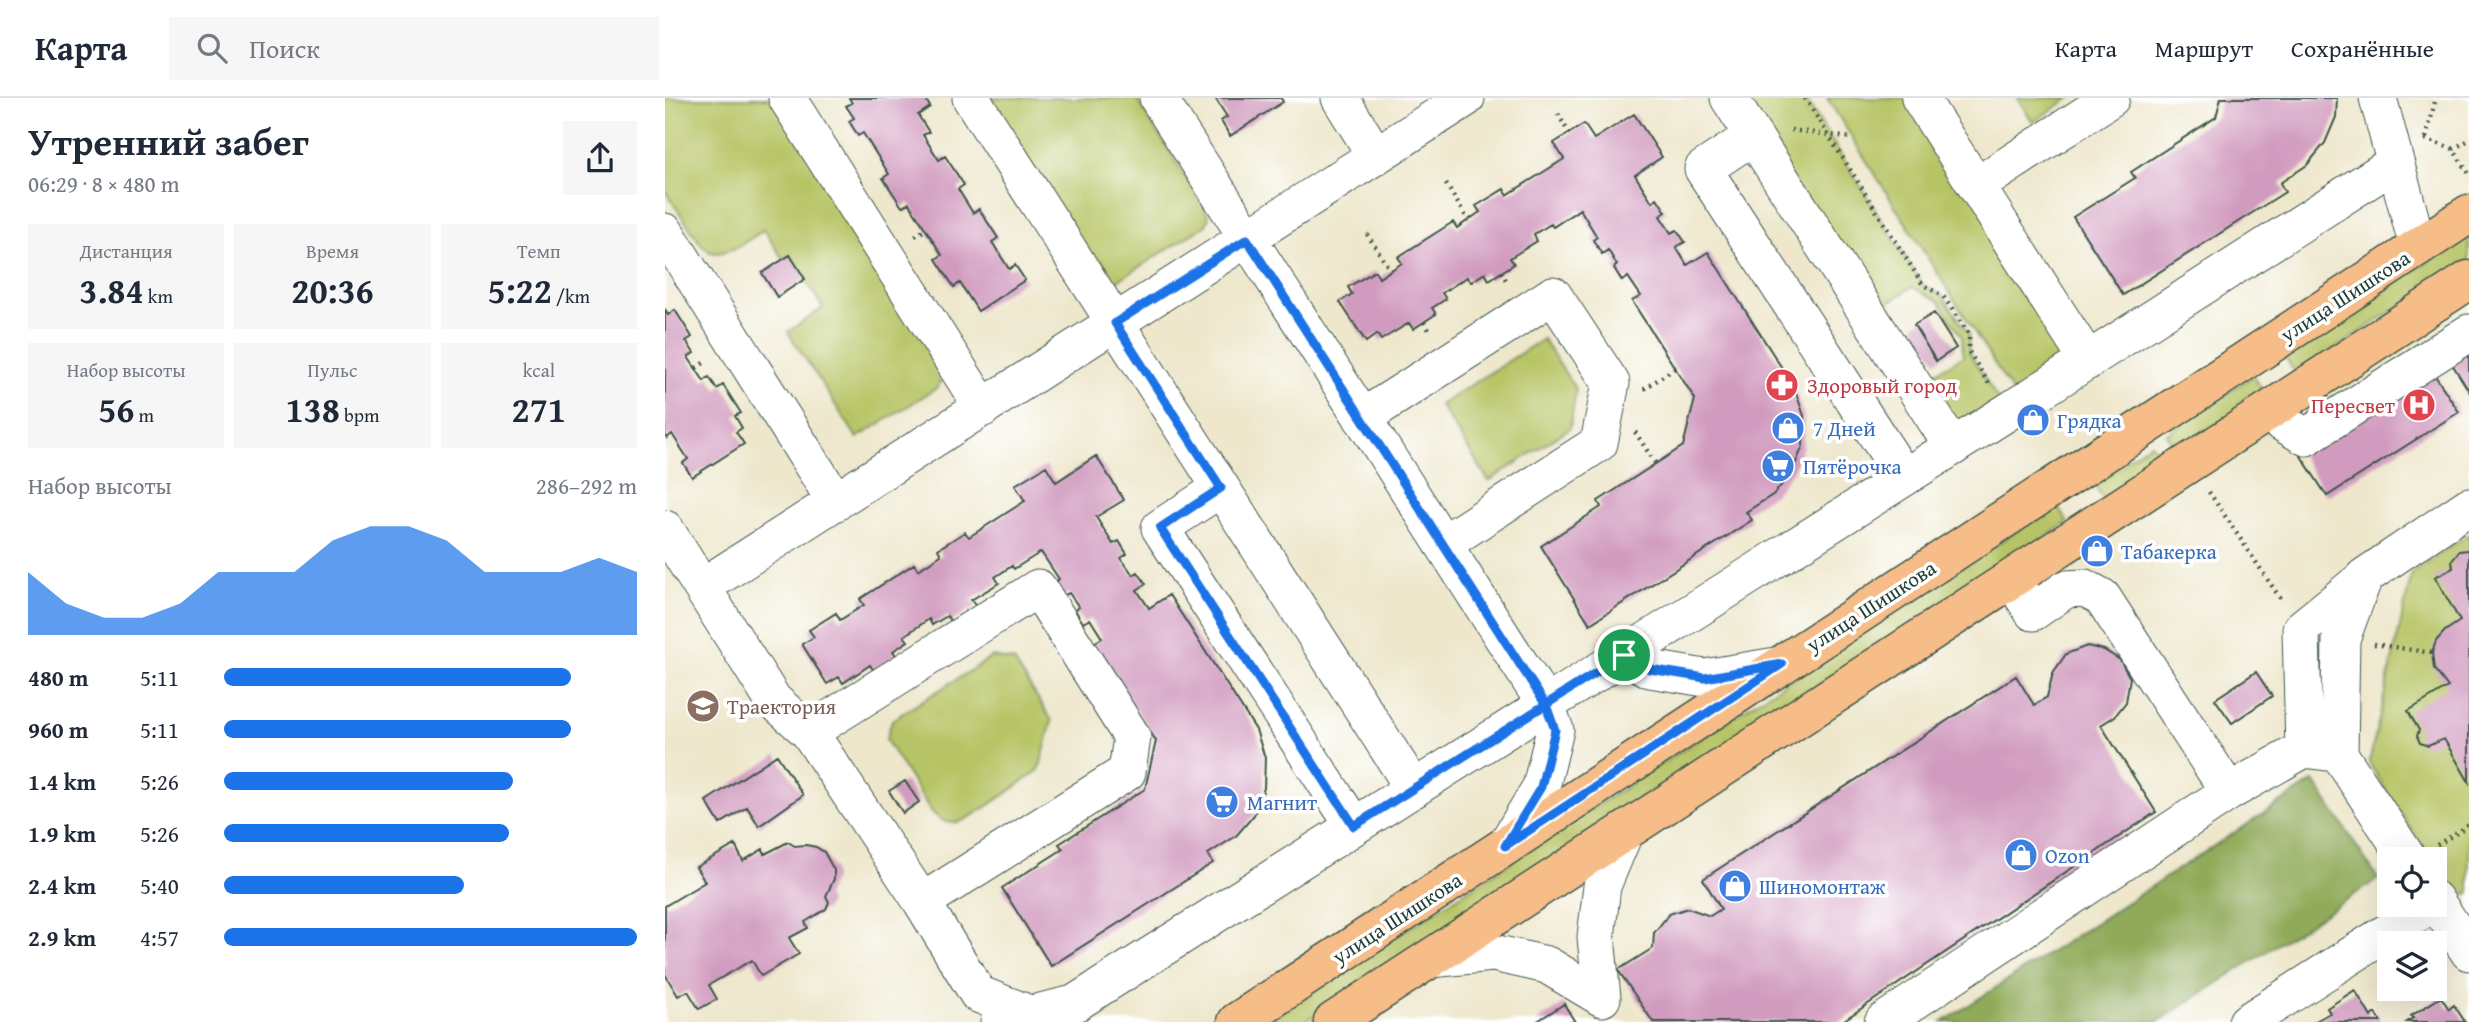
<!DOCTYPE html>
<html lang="ru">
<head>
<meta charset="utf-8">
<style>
  :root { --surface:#fff; --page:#f6f6f7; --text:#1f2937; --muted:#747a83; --line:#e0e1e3; --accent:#1a73e8 }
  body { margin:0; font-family:"Gentium Book Plus",serif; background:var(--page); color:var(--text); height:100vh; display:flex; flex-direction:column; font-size:26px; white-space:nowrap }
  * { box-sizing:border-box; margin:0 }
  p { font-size:23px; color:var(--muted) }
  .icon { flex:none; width:38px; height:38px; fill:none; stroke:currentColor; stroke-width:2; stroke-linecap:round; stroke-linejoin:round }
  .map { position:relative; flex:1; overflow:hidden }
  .panel { display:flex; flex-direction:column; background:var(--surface); width:665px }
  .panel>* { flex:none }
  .tools { position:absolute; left:1712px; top:749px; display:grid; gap:14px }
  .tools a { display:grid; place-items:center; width:70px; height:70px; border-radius:0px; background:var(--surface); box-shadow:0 7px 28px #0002; font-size:35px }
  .pin { position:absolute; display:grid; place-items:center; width:60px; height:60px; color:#fff; margin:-30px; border:4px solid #fff; border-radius:50%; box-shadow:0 2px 7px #0007 }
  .round { display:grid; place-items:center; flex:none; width:74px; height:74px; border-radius:0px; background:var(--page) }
  .headline { display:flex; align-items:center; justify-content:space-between; height:119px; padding:0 28px }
  h1 { font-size:38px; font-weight:700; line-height:52px }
  .stats { display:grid; grid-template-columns:repeat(3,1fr); gap:10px; height:119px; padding:7px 28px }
  .stats div { display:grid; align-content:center; border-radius:0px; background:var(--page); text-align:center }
  .stats b { font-size:35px; font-weight:700 }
  .stats small { font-size:19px; font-weight:400 }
  .stats p { font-size:19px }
  .chart { height:196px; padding:14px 28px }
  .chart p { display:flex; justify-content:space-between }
  .chart svg { width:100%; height:126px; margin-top:7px; fill:var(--accent); opacity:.7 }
  ul { padding:0 28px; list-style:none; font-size:23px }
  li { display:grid; grid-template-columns:112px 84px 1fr; align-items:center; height:52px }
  li i { height:18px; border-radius:9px; background:var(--accent) }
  header { display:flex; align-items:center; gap:42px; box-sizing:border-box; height:98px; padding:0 35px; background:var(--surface); border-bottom:2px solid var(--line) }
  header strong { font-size:33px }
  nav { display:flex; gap:38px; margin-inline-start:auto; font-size:24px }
  .search { width:490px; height:63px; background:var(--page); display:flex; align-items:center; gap:18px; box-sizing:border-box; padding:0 24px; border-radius:0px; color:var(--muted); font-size:26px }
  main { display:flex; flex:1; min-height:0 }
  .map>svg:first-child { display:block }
  .green { fill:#b7c465; stroke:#6b804c; stroke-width:2; fill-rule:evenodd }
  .forest { fill:#91aa5a; stroke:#587447; stroke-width:2 }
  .building { fill:#d19bbf }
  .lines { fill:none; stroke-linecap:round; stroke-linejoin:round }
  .minor-casing { stroke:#3e564b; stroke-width:39 }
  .major-casing { stroke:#3e564b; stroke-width:41 }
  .path { stroke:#3e564b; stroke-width:4.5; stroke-dasharray:2 5; stroke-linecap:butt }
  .minor { stroke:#fff; stroke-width:37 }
  .major { stroke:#f7bd88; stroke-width:38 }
  .route-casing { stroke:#fff; stroke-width:14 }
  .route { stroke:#1a73e8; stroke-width:9 }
  .labels { text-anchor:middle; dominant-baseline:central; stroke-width:7; stroke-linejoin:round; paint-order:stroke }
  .street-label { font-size:21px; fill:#1f3d34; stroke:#fff }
  .health-label { font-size:21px; fill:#be3a42; stroke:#fff; text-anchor:start }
  .shop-label { font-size:21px; fill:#366cbe; stroke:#fff; text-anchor:start }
  .education-label { font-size:21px; fill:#785e54; stroke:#fff; text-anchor:start }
</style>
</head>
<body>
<header>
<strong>Карта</strong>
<div class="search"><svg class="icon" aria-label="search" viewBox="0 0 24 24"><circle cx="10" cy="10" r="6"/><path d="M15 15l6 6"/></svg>Поиск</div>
<nav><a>Карта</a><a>Маршрут</a><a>Сохранённые</a></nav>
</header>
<main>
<section class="panel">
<div class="headline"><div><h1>Утренний забег</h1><p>06:29 · 8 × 480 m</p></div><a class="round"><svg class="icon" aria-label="share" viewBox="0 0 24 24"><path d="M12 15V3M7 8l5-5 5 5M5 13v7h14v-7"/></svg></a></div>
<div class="stats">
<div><p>Дистанция</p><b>3.84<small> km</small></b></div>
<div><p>Время</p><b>20:36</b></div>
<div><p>Темп</p><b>5:22<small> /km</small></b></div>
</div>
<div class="stats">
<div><p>Набор высоты</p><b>56<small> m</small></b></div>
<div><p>Пульс</p><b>138<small> bpm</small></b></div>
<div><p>kcal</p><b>271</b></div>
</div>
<div class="chart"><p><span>Набор высоты</span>286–292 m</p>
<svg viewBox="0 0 160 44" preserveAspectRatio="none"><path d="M0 44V22L10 33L20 38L30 38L40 33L50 22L60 22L70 22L80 11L90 6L100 6L110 11L120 22L130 22L140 22L150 17L160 22V44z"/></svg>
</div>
<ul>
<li><b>480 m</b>5:11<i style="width:84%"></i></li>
<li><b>960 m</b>5:11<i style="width:84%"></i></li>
<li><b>1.4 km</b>5:26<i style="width:70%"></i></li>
<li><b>1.9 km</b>5:26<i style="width:69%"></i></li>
<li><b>2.4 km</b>5:40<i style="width:58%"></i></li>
<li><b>2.9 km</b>4:57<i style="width:100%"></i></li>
</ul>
</section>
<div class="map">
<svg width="1804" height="924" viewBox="0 0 1804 924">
  <rect width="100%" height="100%" fill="#fff"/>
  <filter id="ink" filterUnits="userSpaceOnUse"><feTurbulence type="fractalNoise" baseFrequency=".0143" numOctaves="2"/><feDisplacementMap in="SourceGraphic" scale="14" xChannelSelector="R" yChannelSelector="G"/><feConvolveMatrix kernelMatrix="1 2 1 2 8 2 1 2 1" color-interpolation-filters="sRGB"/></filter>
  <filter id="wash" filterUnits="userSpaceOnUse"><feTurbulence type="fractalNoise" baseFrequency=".00686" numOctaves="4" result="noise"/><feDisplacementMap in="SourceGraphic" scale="28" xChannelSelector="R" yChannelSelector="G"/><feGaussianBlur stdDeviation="1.57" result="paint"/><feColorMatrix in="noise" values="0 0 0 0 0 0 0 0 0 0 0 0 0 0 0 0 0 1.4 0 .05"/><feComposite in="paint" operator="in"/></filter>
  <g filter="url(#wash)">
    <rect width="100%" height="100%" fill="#eee7cc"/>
    <path class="green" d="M0,0H108L276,268L277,280L273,289L192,340L123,234L158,210L125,157L118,161L99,132L71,150L54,155L45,154L35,145L0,93Z
      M317,0H471L541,112L544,120L541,127L444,188Z
      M1064,0H1140L1258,187L1278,198L1304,236V254L1341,315L1288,348ZM1247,189L1274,203L1297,239L1298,258L1268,276L1223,205Z
      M1162,0H1255L1423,263L1355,306Z
      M1352,0H1405L1368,24Z
      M1804,137V163L1631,276L1619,258Z
      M878,241L911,292L905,330L824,383L775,307Z
      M1588,278L1600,296L1512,353L1501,336Z
      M1486,345L1498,362L1438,401L1427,384Z
      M1392,407L1403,424L638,924H601Z
      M1804,436V796L1782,790L1769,768V761H1765L1704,665L1747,475Z
      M327,559L349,563L387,623L374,672C358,683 306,723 290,725C280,726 273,720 266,713L221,642L227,622Z"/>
    <path class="forest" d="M1649,683L1713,781L1493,924H1278Z"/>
    <g id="blocks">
      <path class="building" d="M184,0H260L265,9L253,17L264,34L258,37L274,62L280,58L299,87L293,91L308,115L314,111L333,140L327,144L344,171L350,167L360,182L313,213L295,185L289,189L271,161L277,157L244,105L237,109L218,80L224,76L198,35L193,38L184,23L189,20L181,8L187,5Z
        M550,0H616L618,4L565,38L556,23L562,19Z
        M1556,0H1672L1671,19L1660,45L1642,67L1615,85L1620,94L1458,197L1408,119L1470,80L1466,74L1551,19Z
        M969,16L997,59L970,77L987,104L992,100L1001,114L995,118L1006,135L1012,132L1020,144L1011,149L1022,167L1043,154L1129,289L1139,318L1138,348L1127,374L1109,396L1081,414L1087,422L925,526L876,448L936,409L933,403L1018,348L1030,301L967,203L976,198L963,179L957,183L949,170L952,167L943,152L937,156L928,142L932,139L915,111L888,129L886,126L869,136L872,143L845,160L849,166L824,182L820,175L806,184L802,179L777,195L781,201L767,210L771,216L748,231L744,225L716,242L712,236L701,244L675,204L687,196L683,189L710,173L714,180L737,165L733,159L788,124L792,130L815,114L811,108L839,91L842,97L899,61L889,45L919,26L929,41Z
        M125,157L140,181L112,199L97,175Z
        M0,211L3,217L10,212L27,239L21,243L29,255L23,259L39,283L44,279L52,291L58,287L76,315L70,318L77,330L71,334L79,346L27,379L18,365L23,361L7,336L2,340L0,337Z
        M1269,215L1291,250L1271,263L1249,227Z
        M1804,249V293L1784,261Z
        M1767,273L1794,314L1662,398L1636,358Z
        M431,358L459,402L431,419L448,446L454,443L462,456L456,460L468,477L473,474L481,486L472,492L484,510L504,497L591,632L600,660L599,690L589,717L571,738L543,756L548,765L386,868L337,790L398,751L394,746L480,691L491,643L429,545L437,540L425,521L418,525L410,512L414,509L404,495L398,498L390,484L394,481L376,454L349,471L347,468L330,479L334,485L306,502L311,508L286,524L282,518L267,527L264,521L239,538L243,543L228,553L232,559L209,573L205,567L178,585L174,579L162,586L137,546L149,539L144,532L171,515L175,522L199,507L195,501L249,466L253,472L276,457L273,451L300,434L304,439L360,403L350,387L381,368L391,384Z
        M1803,452L1804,453V684L1779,641L1763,648L1755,645L1752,638L1754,632L1743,613L1783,589L1769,571L1767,555L1771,543L1780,533L1795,523L1770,479L1788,470L1787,462L1794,453Z
        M1422,548L1439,552L1455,562L1465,580L1461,604L1450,618L1436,627L1491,714L1176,924H988L953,872L988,850L989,835L1004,816L1023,810L1045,818L1056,811L1038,781L1351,578L1369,607L1382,599L1388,575L1401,556Z
        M1591,574L1607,598L1567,625L1550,601Z
        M112,657L138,697L94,728L82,709L55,726L41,703Z
        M240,683L254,704L238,715L224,693Z
        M123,744L130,748L141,747L151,749L159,754L169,772V781L161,798L164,804L161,811L140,824L143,830L124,840L134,856L96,878L87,862L44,887L52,901L34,911L23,893L13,898L0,876V808L40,784L31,769L70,747L78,763L98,751L100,756Z
        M1690,892L1706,919L1711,915L1716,924H1649L1665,915L1662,910Z
        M1776,899L1784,911L1789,907L1800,924H1742L1748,920L1746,918Z
        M899,906L910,924H871Z"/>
    </g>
  </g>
  <g filter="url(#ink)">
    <use href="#blocks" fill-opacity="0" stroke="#3e564b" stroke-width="2"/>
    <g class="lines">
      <defs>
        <path id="minor" d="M122,0L318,310
          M306,0L749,691
          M493,0L881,607L890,632L876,689L840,749
          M675,0L711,58
          M1064,0L1288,349
          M1255,0L1423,263
          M1713,0L1753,149
          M1088,38L1038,71L1239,379
          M1311,88L1446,0
          M0,134L171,404
          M1601,315L1641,339L1804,235
          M697,320L888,197L946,285L934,345L778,446
          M556,390L495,430L689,728
          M0,431L108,602L144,634L257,804L313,896L367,917
          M1347,481L1368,514L1401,491L1420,490L1437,499L1564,694
          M37,489L801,0
          M959,557L985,571L1040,580L1117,567
          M144,634L373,490L467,639L462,674L257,804
          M1662,654L1639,651L1636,531L1699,480
          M1743,761L1674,656L1676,541L1699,479L1804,408
          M1769,801L1804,854
          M765,861L828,855L882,867L937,900L931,839L937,788L960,733
          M334,924L409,906L1341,315L1730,65
          M1218,924L1564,694L1639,651
          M1582,924L1765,807"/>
        <path id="major" d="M572,924L1804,116
          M668,924L1804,182"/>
      </defs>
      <use href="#minor" class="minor-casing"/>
      <use href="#major" class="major-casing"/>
      <path class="path" d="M1140,0L1258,187L1278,198L1304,236V254L1324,286
        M893,16L904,35
        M1126,32L1187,40
        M1761,40L1771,0
        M1760,41L1788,51L1804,76
        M1788,51L1804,42
        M781,86L803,122
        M702,136L725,172
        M250,138L261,131
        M836,174L843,185
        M759,224L766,235
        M31,270L42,263
        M979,291L1010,270
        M970,334L991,366
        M1544,394L1617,503
        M1709,546L1767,555
        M1772,747L1804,727"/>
      <use href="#minor" class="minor"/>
      <use href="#major" class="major"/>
    </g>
  </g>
  <g class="lines" filter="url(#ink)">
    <defs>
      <path id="route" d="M959,557L689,728L495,430L556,390L450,225L582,141L881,607L890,632L876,689L840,748L1117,566L1040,580L985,571L959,557"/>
    </defs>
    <use href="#route" class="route-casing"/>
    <use href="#route" class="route"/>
  </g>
  <defs>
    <symbol id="pharmacy-disc" viewBox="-11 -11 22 22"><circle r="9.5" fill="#e0444e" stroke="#fff"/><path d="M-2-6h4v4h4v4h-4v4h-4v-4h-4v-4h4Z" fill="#fff"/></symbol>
    <symbol id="hospital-disc" viewBox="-11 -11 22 22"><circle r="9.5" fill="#e0444e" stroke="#fff"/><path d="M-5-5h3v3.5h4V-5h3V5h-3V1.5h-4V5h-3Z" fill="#fff"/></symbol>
    <symbol id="shop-disc" viewBox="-11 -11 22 22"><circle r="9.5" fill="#3f7fe0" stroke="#fff"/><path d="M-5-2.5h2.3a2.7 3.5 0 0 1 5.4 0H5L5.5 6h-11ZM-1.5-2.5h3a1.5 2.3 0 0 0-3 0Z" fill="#fff"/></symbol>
    <symbol id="supermarket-disc" viewBox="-11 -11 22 22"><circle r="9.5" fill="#3f7fe0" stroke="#fff"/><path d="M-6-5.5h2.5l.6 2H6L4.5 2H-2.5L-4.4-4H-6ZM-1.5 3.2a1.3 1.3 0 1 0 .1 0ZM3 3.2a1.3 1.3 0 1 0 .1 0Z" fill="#fff"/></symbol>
    <symbol id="school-disc" viewBox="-11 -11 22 22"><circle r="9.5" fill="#8d6e63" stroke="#fff"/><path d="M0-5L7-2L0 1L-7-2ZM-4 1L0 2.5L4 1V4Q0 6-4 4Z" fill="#fff"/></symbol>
  </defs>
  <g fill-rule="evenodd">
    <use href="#pharmacy-disc" x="1098" y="268" width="38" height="38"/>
    <use href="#hospital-disc" x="1735" y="288" width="38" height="38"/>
    <use href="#shop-disc" x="1349" y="303" width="38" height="38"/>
    <use href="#shop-disc" x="1104" y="311" width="38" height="38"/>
    <use href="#supermarket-disc" x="1094" y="349" width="38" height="38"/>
    <use href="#shop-disc" x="1413" y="434" width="38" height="38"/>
    <use href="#school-disc" x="19" y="589" width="38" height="38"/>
    <use href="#supermarket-disc" x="538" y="685" width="38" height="38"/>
    <use href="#shop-disc" x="1337" y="738" width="38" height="38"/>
    <use href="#shop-disc" x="1051" y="769" width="38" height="38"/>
  </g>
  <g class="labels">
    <g class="street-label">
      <text transform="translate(1680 198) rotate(-33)">улица Шишкова</text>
      <text transform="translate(1206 508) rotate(-33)">улица Шишкова</text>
      <text transform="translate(732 820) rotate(-33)">улица Шишкова</text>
    </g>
    <g class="health-label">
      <text x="1142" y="287">Здоровый город</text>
      <text x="1730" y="307" text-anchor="end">Пересвет</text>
    </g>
    <g class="shop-label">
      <text x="1392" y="322">Грядка</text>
      <text x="1148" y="330">7 Дней</text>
      <text x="1138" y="368">Пятёрочка</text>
      <text x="1456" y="453">Табакерка</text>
      <text x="582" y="704">Магнит</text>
      <text x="1380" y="757">Ozon</text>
      <text x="1094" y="788">Шиномонтаж</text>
    </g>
    <g class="education-label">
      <text x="62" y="608">Траектория</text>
    </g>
  </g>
</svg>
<div class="tools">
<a><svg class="icon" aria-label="locate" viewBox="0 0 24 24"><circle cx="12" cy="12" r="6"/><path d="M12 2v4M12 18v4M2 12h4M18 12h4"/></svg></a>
<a><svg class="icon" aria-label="layers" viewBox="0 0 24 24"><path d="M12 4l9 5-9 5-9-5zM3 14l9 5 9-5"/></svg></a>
</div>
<div class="pin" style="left:959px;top:557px;background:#1e9e55"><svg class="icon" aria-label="arrive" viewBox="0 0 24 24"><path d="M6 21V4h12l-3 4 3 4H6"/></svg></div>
</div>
</main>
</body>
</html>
